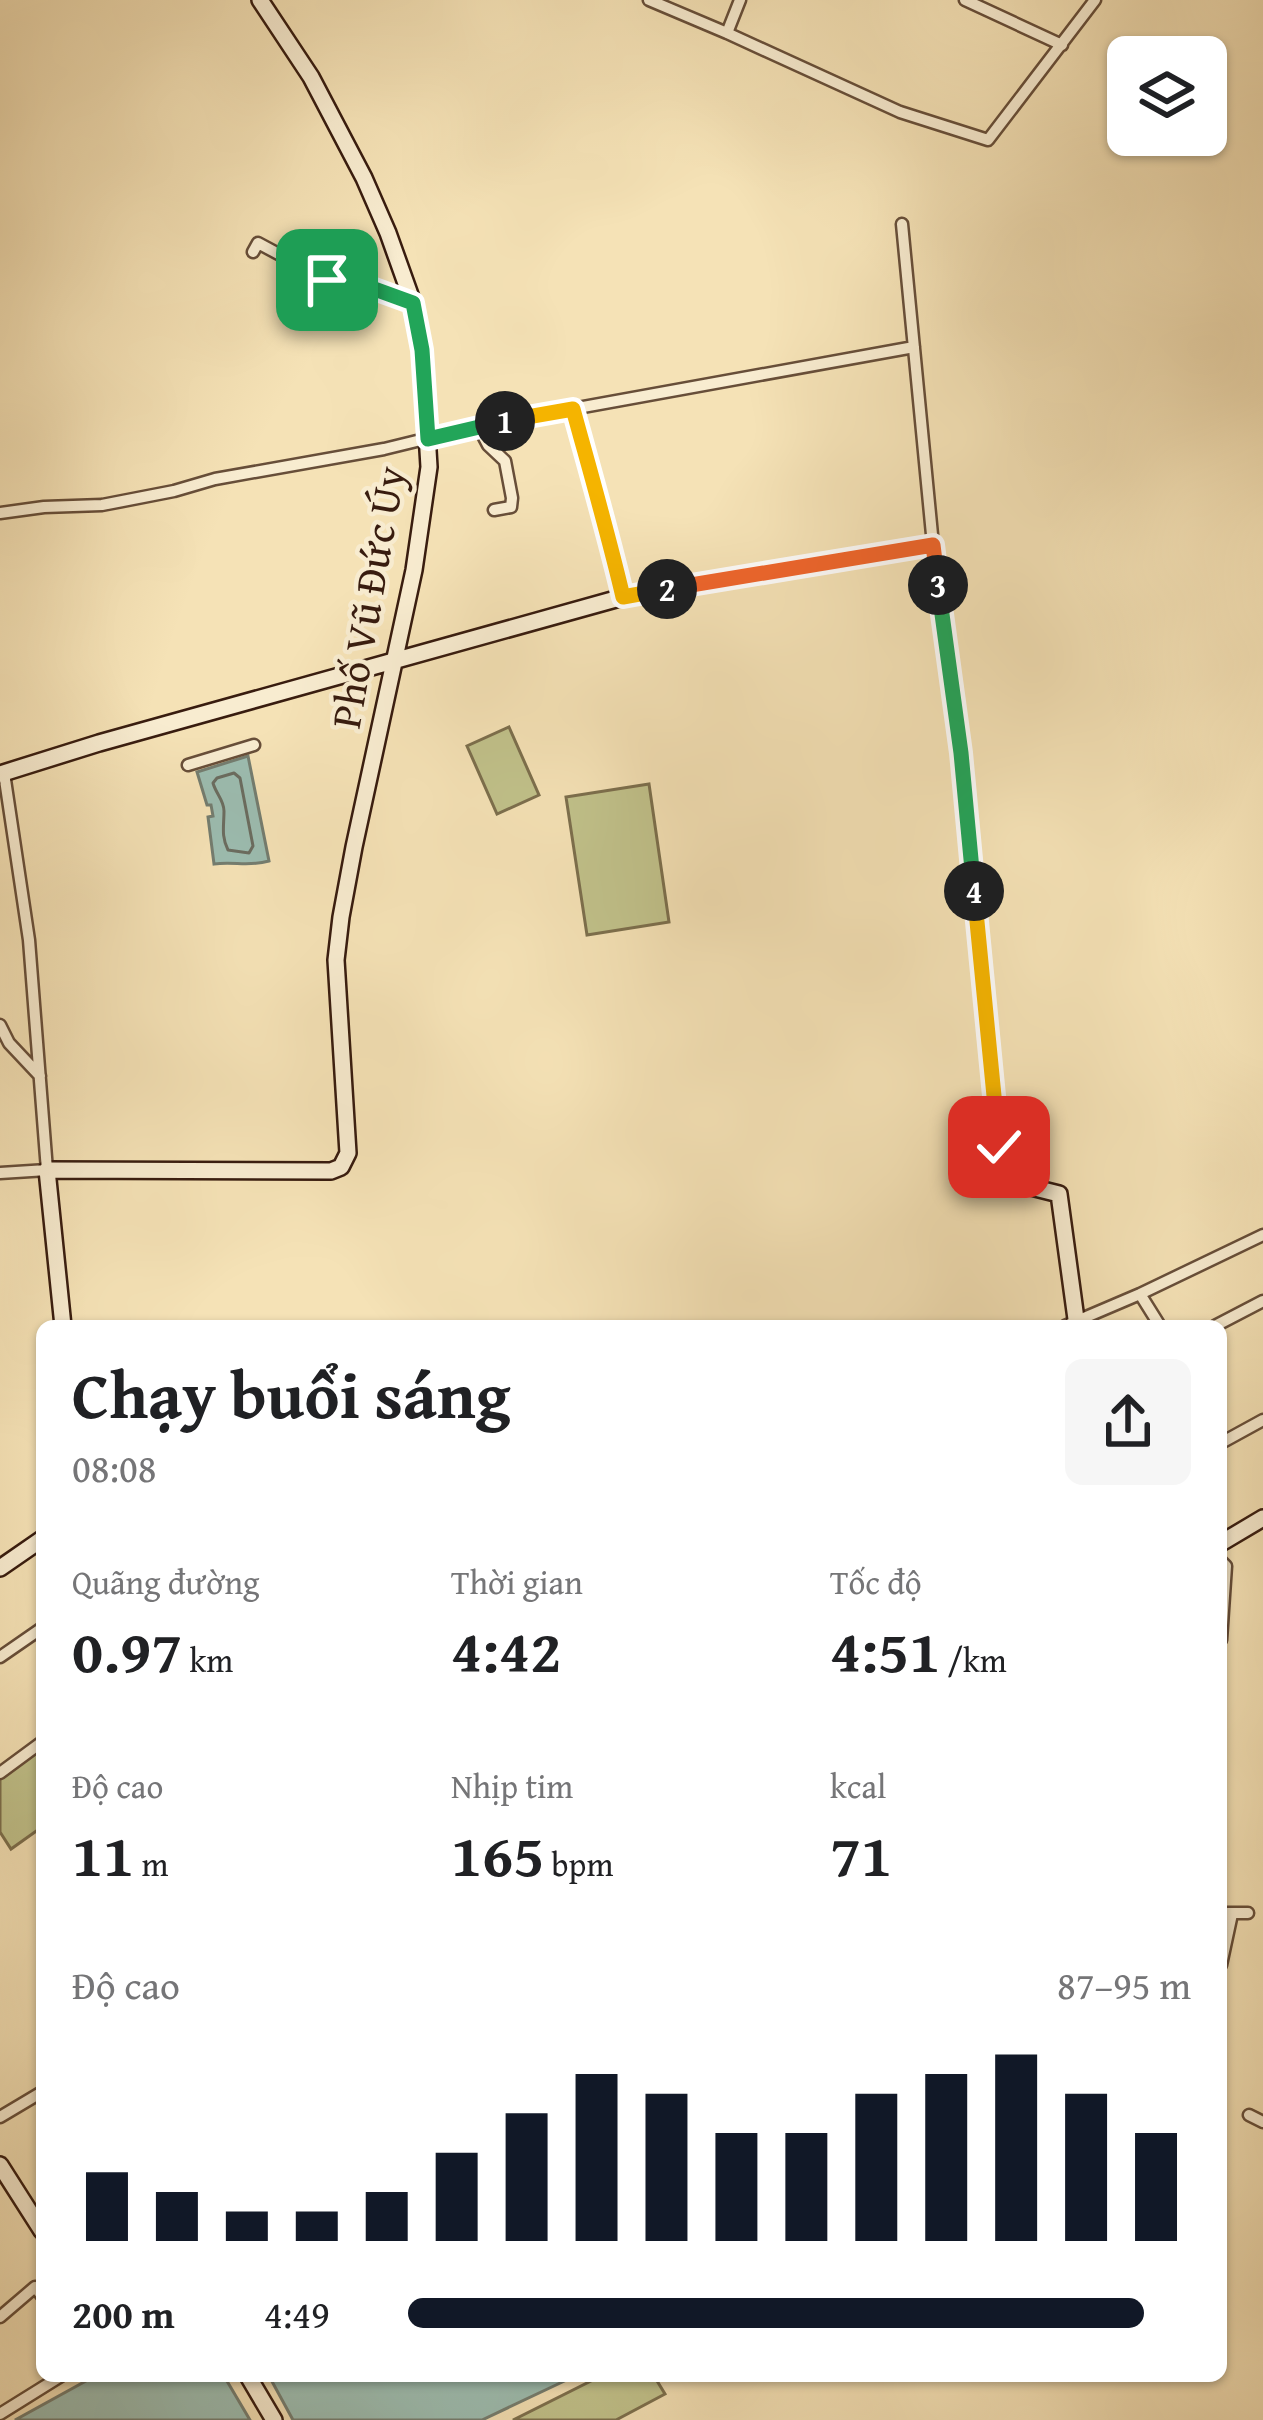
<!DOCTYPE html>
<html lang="vi">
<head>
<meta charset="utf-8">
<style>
  :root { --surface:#fff; --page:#f6f6f6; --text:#202124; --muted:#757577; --accent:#111827 }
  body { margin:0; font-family:"Gentium Book Plus",serif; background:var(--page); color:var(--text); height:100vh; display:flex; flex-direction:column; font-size:45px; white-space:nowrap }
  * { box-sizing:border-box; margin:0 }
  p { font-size:39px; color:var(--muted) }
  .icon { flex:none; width:66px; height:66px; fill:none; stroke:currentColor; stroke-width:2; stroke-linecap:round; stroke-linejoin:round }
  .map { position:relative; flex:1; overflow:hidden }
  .side { position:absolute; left:36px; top:1320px; width:1191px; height:1062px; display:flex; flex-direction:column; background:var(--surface); border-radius:18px; box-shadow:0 3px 9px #0004 }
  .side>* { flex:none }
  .tools { position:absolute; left:1107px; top:36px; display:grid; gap:24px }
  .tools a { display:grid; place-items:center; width:120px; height:120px; border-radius:18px; background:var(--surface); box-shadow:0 3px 9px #0004; font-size:60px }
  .pin { position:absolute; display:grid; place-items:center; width:102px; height:102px; color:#fff; margin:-51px; border-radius:24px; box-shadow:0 6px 18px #0006 }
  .km { position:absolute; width:60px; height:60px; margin:-30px; border-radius:50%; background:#222; color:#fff; font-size:33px; line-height:60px; text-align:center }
  .round { display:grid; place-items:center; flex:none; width:126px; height:126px; border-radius:18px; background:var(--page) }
  .overview { display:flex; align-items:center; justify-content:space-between; height:204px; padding:0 36px }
  h1 { font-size:66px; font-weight:700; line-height:90px }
  .metrics { display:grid; grid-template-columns:repeat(3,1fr); gap:18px; height:204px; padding:12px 36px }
  .metrics div { display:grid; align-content:center }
  .metrics b { font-size:60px; font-weight:700 }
  .metrics small { font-size:33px; font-weight:400 }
  .metrics p { font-size:33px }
  .chart { height:336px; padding:24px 36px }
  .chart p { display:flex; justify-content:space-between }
  .chart svg { width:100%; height:216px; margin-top:12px; stroke:var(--accent); stroke-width:6 }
  ul { padding:0 36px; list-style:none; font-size:39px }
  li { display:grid; grid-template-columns:192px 144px 1fr; align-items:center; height:90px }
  li i { height:30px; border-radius:15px; background:var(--accent) }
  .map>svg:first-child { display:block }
  .green { fill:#c1c28b; stroke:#7c6f4d; stroke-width:3 }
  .water { fill:#9cbdb1; stroke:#747d70; stroke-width:3 }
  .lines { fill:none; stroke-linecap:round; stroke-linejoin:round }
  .shore { stroke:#6a6c60; stroke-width:3 }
  .street-casing { stroke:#674e39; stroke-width:15 }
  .secondary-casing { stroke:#381c0f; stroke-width:20 }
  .street { stroke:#f8ecd0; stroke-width:10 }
  .secondary { stroke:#f8ecd0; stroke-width:15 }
  .split-1-casing { stroke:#fff; stroke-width:24 }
  .split-2-casing { stroke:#fff; stroke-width:24 }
  .split-3-casing { stroke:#fff; stroke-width:24 }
  .split-4-casing { stroke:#fff; stroke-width:24 }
  .split-5-casing { stroke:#fff; stroke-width:24 }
  .split-1 { stroke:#22a559; stroke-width:15 }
  .split-2 { stroke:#f5b400; stroke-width:15 }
  .split-3 { stroke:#f0652b; stroke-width:15 }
  .split-4 { stroke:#22a559; stroke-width:15 }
  .split-5 { stroke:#f5b400; stroke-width:15 }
  .labels { text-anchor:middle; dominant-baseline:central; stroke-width:9; stroke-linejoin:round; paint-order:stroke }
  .street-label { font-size:42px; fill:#381c0f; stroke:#f8ecd0 }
</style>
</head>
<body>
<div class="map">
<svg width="1263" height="2420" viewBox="0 0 1263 2420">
  <rect width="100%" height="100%" fill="#f5e2b6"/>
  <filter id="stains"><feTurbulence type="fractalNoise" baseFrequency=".00167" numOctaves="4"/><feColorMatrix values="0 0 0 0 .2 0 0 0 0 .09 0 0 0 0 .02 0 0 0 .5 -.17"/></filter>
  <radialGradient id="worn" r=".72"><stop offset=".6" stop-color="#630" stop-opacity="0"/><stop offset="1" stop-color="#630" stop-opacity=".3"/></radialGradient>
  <path class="green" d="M509,727L539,795L497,814L467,746Z
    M649,784L669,922L587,935L566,797Z
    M42,1744V1827L11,1849L0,1832V1775Z
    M601,2376H654L665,2394L616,2420H513Z"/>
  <path class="water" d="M248,756L269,861C249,867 233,861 214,864L208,817L213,816L211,805H207L197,772Z
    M95,2376H224L250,2420H15Z
    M269,2376H575L482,2420H293Z"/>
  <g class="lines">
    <path class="shore" d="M234,773L240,778L253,846L249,853L228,850C221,836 224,826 224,811C224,800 216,794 213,783L217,778Z"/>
    <defs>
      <path id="street" d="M649,0L727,33L900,112L988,140L1095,0
        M965,0L1062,45
        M727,33L740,0
        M902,224L933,545
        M253,252L258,243L327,280L336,275L413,303
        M573,409C591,471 608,533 623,597
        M478,426L488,445L505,461L512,498L511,507L494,510
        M0,513L44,507L102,505L174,491L215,479L384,449L478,426L914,347
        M188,765L254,745
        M0,1025L9,1043L40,1076
        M0,1173L47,1170L29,940L4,773
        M1140,1294L1160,1326
        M1065,1326L1140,1294L1263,1235
        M1215,1326L1263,1301
        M1221,1443L1263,1420
        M1221,1561L1226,1566L1221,1640
        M0,1657L42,1628
        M0,1773L42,1742
        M1221,1913H1248
        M1221,1965L1232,1914
        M1249,2115L1263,2122
        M0,2117L42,2092
        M0,2317L35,2287L42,2296
        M0,2414L61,2376"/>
      <path id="secondary" d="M0,774L99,743L623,597L933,545L961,753L1000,1170L1005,1179L1011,1182L1059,1194L1076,1319L1080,1326
        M63,1326L47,1170L331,1171L341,1167L348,1153L336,960L341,917L354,847L414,570L429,467L422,350L413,303L388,233L364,178L311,77L260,0
        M1221,1543L1263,1518
        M0,1568L42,1539
        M0,2165L42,2231
        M248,2376L274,2420"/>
    </defs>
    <use href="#street" class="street-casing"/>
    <use href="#secondary" class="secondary-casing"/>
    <use href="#street" class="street"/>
    <use href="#secondary" class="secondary"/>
  </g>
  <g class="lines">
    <defs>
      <path id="split-1" d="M327,280L336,275L413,303L422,350L428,439L505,421"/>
      <path id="split-2" d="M505,421L573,409C590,471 608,533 623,597L667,589"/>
      <path id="split-3" d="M667,589L933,545L938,585"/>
      <path id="split-4" d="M938,585L961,753L974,891"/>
      <path id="split-5" d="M974,891L999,1147"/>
    </defs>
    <use href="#split-1" class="split-1-casing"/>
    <use href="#split-2" class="split-2-casing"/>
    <use href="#split-3" class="split-3-casing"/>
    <use href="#split-4" class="split-4-casing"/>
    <use href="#split-5" class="split-5-casing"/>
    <use href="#split-1" class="split-1"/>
    <use href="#split-2" class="split-2"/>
    <use href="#split-3" class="split-3"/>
    <use href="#split-4" class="split-4"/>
    <use href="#split-5" class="split-5"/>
  </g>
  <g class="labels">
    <g class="street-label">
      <text transform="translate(367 597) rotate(-80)">Phố Vũ Đức Úy</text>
    </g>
  </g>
  <rect width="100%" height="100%" filter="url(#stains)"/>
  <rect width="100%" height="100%" fill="url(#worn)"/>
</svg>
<div class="tools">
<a><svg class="icon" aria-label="layers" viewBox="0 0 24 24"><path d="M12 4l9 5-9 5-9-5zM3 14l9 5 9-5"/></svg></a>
</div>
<div class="pin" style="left:327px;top:280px;background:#1e9e55"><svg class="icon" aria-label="arrive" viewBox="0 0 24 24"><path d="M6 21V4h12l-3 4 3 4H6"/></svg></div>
<div class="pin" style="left:999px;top:1147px;background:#d93025"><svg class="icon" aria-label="check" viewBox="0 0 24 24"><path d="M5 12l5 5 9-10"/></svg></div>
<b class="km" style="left:505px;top:421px">1</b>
<b class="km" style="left:667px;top:589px">2</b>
<b class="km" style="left:938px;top:585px">3</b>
<b class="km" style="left:974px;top:891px">4</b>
<section class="side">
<div class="overview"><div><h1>Chạy buổi sáng</h1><p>08:08</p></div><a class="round"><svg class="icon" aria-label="share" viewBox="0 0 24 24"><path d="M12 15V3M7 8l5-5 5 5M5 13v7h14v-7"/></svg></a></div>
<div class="metrics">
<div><p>Quãng đường</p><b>0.97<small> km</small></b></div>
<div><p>Thời gian</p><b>4:42</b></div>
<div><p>Tốc độ</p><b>4:51<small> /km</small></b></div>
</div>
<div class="metrics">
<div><p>Độ cao</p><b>11<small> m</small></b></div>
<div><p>Nhịp tim</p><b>165<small> bpm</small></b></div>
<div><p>kcal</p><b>71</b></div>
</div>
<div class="chart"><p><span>Độ cao</span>87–95 m</p>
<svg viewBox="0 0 160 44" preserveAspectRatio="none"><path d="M5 44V30M15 44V34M25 44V38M35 44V38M45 44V34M55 44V26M65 44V18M75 44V10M85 44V14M95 44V22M105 44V22M115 44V14M125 44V10M135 44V6M145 44V14M155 44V22"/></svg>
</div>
<ul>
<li><b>200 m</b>4:49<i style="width:94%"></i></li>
</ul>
</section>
</div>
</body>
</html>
